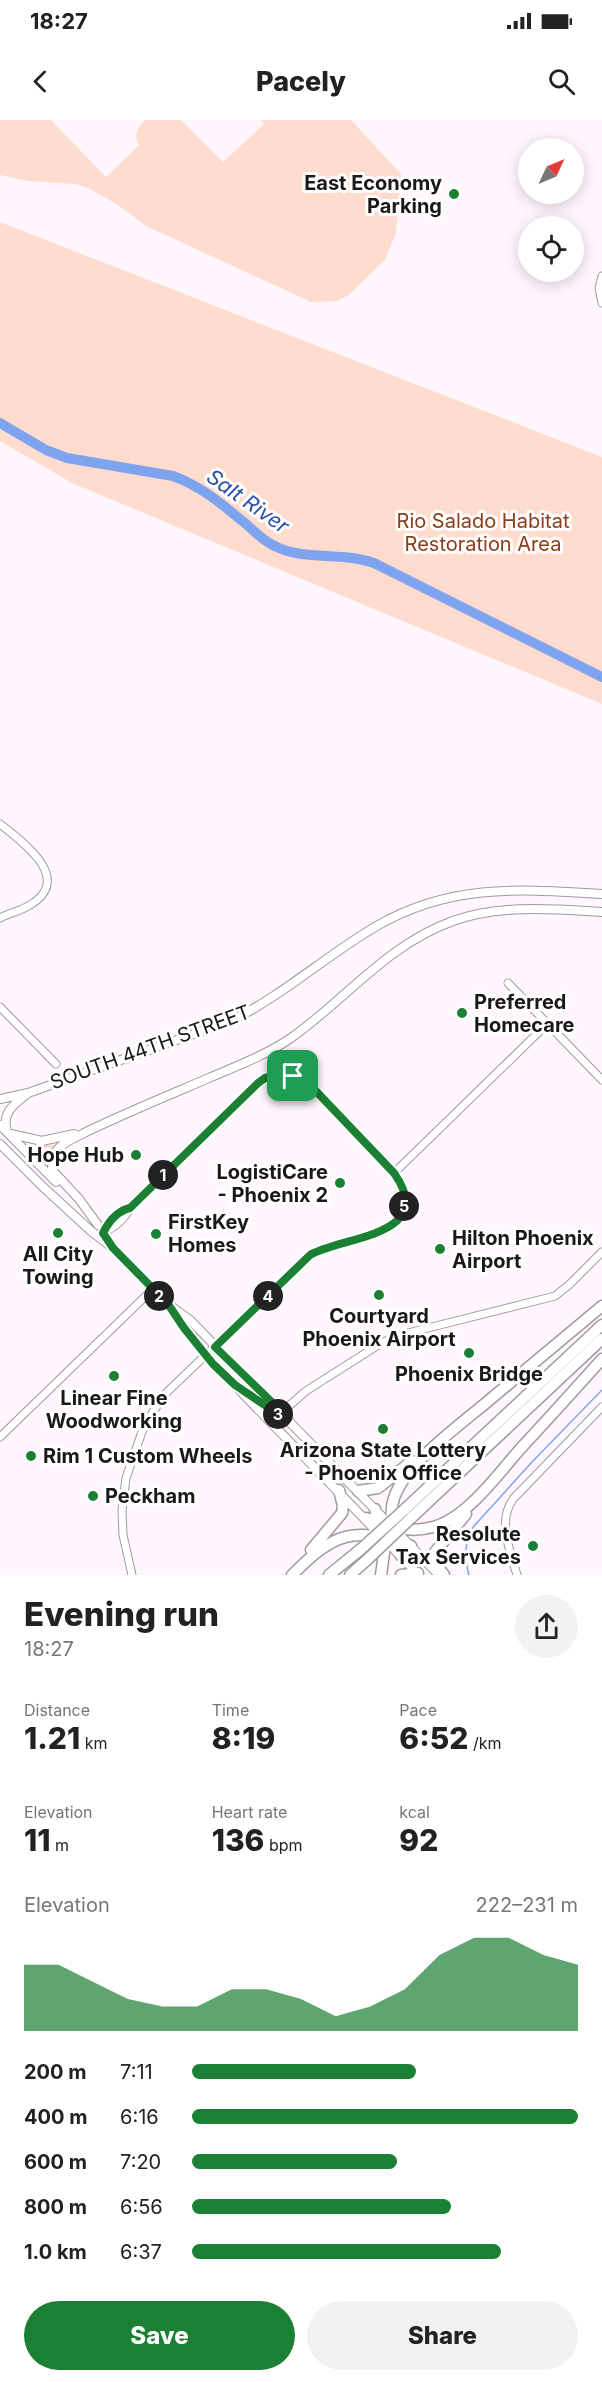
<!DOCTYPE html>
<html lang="en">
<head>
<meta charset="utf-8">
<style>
  :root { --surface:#fff; --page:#f2f2f2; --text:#222; --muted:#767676; --accent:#1c8034 }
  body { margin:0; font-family:Inter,sans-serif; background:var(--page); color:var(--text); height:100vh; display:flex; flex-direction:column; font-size:22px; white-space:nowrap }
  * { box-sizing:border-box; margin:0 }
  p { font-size:20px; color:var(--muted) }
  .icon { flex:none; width:33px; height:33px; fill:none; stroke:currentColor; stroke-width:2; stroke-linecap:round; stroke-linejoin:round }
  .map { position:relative; height:1455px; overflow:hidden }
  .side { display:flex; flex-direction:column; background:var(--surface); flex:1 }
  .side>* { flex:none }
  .needle { width:39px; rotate:46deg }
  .tools { position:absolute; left:518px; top:18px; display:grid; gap:12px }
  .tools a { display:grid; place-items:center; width:66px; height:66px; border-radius:50%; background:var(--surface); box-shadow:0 3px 15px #0003; font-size:30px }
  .pin { position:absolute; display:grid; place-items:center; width:51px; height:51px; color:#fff; margin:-26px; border-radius:12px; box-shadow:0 3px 9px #0006 }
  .km { position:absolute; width:30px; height:30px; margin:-15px; border-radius:50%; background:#222; color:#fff; font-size:16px; line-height:30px; text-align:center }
  .round { display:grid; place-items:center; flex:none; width:63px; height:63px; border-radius:32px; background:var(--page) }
  .summary { display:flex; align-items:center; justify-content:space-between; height:102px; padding:0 24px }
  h1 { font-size:33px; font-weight:800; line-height:45px }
  .metrics { display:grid; grid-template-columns:repeat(3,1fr); gap:9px; height:102px; padding:6px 24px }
  .metrics div { display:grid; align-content:center }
  .metrics b { font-size:30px; font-weight:800 }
  .metrics small { font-size:16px; font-weight:400 }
  .metrics p { font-size:16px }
  .chart { height:168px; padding:12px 24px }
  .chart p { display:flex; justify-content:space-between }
  .chart svg { width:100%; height:108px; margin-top:6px; fill:var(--accent); opacity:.7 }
  .primary-button { display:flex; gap:12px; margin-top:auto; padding:12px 24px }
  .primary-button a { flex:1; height:69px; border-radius:36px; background:var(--accent); color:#fff; font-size:24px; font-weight:800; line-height:69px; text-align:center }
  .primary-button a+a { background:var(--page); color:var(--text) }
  ul { padding:0 24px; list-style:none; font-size:20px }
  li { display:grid; grid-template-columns:96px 72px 1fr; align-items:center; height:45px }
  li i { height:15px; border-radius:8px; background:var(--accent) }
  .status { display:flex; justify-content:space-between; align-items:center; height:42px; padding:0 30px; background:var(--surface); direction:ltr }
  .status svg { height:16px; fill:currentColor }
  header { display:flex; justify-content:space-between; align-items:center; height:78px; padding:0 24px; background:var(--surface); font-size:27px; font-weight:800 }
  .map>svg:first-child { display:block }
  .green { fill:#ffdcce }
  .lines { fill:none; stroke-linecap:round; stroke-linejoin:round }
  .stream { stroke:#7fa4ef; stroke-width:1.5 }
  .river { stroke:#7fa4ef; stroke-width:10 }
  .minor-casing { stroke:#a199a0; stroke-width:9 }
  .major-casing { stroke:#a199a0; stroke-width:10 }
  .highway-casing { stroke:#a199a0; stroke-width:13 }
  .minor { stroke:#fff; stroke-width:7 }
  .major { stroke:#fff; stroke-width:8 }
  .highway { stroke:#fff; stroke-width:10 }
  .highway-bridge-casing { stroke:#a199a0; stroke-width:13; stroke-linecap:butt }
  .highway-bridge { stroke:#fff; stroke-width:10 }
  .route-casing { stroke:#fff; stroke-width:12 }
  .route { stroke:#1c8034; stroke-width:8 }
  .poi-dot { fill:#1c8034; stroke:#fff; stroke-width:2 }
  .labels { text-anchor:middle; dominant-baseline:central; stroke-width:6; stroke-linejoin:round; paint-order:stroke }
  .poi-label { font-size:20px; font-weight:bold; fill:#1b171a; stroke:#fff; text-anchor:start }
  .park-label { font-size:20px; fill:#8b3c19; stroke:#fff }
  .street-label { font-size:20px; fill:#1b171a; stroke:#fff }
  .water-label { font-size:21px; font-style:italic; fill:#294fa6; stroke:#fff }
</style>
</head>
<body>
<div class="status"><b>18:27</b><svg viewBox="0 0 49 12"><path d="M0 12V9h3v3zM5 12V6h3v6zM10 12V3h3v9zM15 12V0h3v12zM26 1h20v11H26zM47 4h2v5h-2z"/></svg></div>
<header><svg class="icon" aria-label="back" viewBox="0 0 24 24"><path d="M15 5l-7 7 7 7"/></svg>Pacely<svg class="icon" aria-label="search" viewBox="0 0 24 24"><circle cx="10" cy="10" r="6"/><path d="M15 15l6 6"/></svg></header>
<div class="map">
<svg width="602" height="1455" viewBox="0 0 602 1455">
  <rect width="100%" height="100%" fill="#fff7fd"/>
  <path class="green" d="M0,0H51L106,57L139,25C133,16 137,8 145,0H181L223,42L264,4L261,0H351L401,54L396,113L385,140L349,175L337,181L311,182L146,106L118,85L88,68L75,64L28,61L0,55Z
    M0,102L602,337V584L72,363L0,321Z
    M30,1025H55L48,1043H47Z"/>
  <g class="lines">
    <path class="stream" d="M469,1455C464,1438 464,1421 474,1406L532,1342L602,1270"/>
    <path class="river" d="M0,303L46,330L67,338L173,356C201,366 223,385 246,404C256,413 266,423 279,428C306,440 342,432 374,443L602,557"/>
    <defs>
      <path id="minor" d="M602,156L599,168L602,183
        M0,704C23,722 74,759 30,785C21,791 9,793 0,798
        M508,863L602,960
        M0,887L56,944
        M394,1053L544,907L549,906
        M103,1113C115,1107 125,1099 130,1088L258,963L265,958L283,954L305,962L394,1053C439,1117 342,1116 310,1135L164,1275L144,1306L126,1358L122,1391L123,1415L132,1455
        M103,1114C109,1102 116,1091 130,1088
        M282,1292L306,1271L383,1222L408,1213L555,1176L570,1164L602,1132
        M0,1317L153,1169
        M517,1455C510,1430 497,1402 513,1379L602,1287"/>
      <path id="major" d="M0,979L28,973L233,900C284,874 326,836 375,807C449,763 520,769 602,774
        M0,1005L56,1062
        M7,1011C1,993 15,983 28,973
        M11,1014L42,1021L74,1014
        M0,1024L42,1066L91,1111L113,1128L168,1184L190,1200L437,1453
        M98,1105L79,1079L53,1051C51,1044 52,1036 57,1030C63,1022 75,1018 84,1013C125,993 167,976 209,958C237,946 266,935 291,918C346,879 388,824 453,801C500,784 553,789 602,792
        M172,1191L213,1243L419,1455
        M252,1277L275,1293L282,1292"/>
      <path id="highway" d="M358,1371L378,1368L412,1341
        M375,1389L385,1426L381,1455
        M404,1390L602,1205
        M366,1398C388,1406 409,1414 433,1407C467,1398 498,1354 521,1328C548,1299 575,1269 602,1239
        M411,1398L602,1219
        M311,1430L342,1393L343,1386L339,1370
        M401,1436C396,1416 387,1398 394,1378C406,1342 464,1302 493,1277C529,1247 566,1216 602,1186
        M292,1455C335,1412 353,1406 411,1426
        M329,1455L361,1429
        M350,1455L369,1438
        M401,1455L418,1453
        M444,1455L435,1443V1432L466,1394"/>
    </defs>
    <use href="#minor" class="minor-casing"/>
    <use href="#major" class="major-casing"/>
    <use href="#highway" class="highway-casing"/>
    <use href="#minor" class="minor"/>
    <use href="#major" class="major"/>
    <use href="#highway" class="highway"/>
    <defs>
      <path id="highway-bridge" d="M361,1429L404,1390
        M369,1438L411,1398"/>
    </defs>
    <use href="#highway-bridge" class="highway-bridge-casing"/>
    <use href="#highway-bridge" class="highway-bridge"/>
  </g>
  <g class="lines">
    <defs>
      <path id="route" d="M283,954L301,959L313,968L394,1053C439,1117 342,1116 310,1135L215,1227L282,1292L278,1294L235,1265L213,1244L184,1208L168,1184L113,1128L103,1113C109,1101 117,1091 130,1088L258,963L265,958Z"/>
    </defs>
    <use href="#route" class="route-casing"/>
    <use href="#route" class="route"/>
  </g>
  <g class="poi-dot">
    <circle cx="454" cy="74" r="6"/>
    <circle cx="462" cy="893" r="6"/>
    <circle cx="136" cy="1035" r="6"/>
    <circle cx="340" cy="1063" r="6"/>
    <circle cx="58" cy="1113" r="6"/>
    <circle cx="156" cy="1114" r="6"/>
    <circle cx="440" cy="1129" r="6"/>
    <circle cx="379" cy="1175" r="6"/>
    <circle cx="469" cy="1233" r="6"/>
    <circle cx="114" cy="1256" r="6"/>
    <circle cx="383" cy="1309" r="6"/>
    <circle cx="31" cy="1336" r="6"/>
    <circle cx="93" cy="1376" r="6"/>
    <circle cx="533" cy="1426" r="6"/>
  </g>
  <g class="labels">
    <g class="poi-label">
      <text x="442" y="63" text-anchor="end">East Economy<tspan x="442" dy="23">Parking</tspan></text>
      <text x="474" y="882">Preferred<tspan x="474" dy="23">Homecare</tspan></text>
      <text x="124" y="1035" text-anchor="end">Hope Hub</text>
      <text x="328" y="1052" text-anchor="end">LogistiCare<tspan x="328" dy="23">- Phoenix 2</tspan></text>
      <text x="168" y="1102">FirstKey<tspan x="168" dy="23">Homes</tspan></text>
      <text x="452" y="1118">Hilton Phoenix<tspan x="452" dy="23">Airport</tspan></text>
      <text x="58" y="1134" text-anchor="middle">All City<tspan x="58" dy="23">Towing</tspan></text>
      <text x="379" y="1196" text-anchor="middle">Courtyard<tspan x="379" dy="23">Phoenix Airport</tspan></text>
      <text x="469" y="1254" text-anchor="middle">Phoenix Bridge</text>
      <text x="114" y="1278" text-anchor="middle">Linear Fine<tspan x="114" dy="23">Woodworking</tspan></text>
      <text x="383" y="1330" text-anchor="middle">Arizona State Lottery<tspan x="383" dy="23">- Phoenix Office</tspan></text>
      <text x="43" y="1336">Rim 1 Custom Wheels</text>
      <text x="105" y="1376">Peckham</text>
      <text x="521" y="1414" text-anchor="end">Resolute<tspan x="521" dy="23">Tax Services</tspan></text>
    </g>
    <g class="park-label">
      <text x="483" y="401">Rio Salado Habitat<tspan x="483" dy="23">Restoration Area</tspan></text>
    </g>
    <g class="street-label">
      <text transform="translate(150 927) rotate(-20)">SOUTH 44TH STREET</text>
    </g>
    <g class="water-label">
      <text transform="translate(248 381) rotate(35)">Salt River</text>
    </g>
  </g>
</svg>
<div class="tools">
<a><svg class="needle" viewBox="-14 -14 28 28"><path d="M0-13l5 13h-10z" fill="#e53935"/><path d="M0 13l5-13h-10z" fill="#767676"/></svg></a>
<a><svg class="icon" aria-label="locate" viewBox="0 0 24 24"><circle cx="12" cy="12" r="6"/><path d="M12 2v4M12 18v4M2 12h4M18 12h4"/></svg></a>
</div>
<div class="pin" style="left:293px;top:956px;background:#1e9e55"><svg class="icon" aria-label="arrive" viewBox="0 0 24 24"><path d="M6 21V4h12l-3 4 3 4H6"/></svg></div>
<b class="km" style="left:163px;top:1055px">1</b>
<b class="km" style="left:159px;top:1176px">2</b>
<b class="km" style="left:278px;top:1294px">3</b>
<b class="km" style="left:268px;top:1176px">4</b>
<b class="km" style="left:404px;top:1086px">5</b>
</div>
<section class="side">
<div class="summary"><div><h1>Evening run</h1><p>18:27</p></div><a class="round"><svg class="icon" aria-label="share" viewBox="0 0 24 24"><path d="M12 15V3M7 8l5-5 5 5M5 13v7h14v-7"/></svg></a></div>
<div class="metrics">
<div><p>Distance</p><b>1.21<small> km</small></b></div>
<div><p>Time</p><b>8:19</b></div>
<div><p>Pace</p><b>6:52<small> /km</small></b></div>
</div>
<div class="metrics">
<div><p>Elevation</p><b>11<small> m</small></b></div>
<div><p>Heart rate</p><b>136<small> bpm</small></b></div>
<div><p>kcal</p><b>92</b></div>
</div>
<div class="chart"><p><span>Elevation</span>222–231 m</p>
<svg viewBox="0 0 160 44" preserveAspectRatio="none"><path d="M0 44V17L10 17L20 24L30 31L40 34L50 34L60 27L70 27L80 31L90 38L100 34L110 27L120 13L130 6L140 6L150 13L160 17V44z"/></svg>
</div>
<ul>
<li><b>200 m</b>7:11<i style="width:58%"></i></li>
<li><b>400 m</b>6:16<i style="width:100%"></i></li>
<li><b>600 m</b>7:20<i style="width:53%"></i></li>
<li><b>800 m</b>6:56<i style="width:67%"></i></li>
<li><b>1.0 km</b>6:37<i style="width:80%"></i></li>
</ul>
<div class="primary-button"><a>Save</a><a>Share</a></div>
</section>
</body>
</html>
